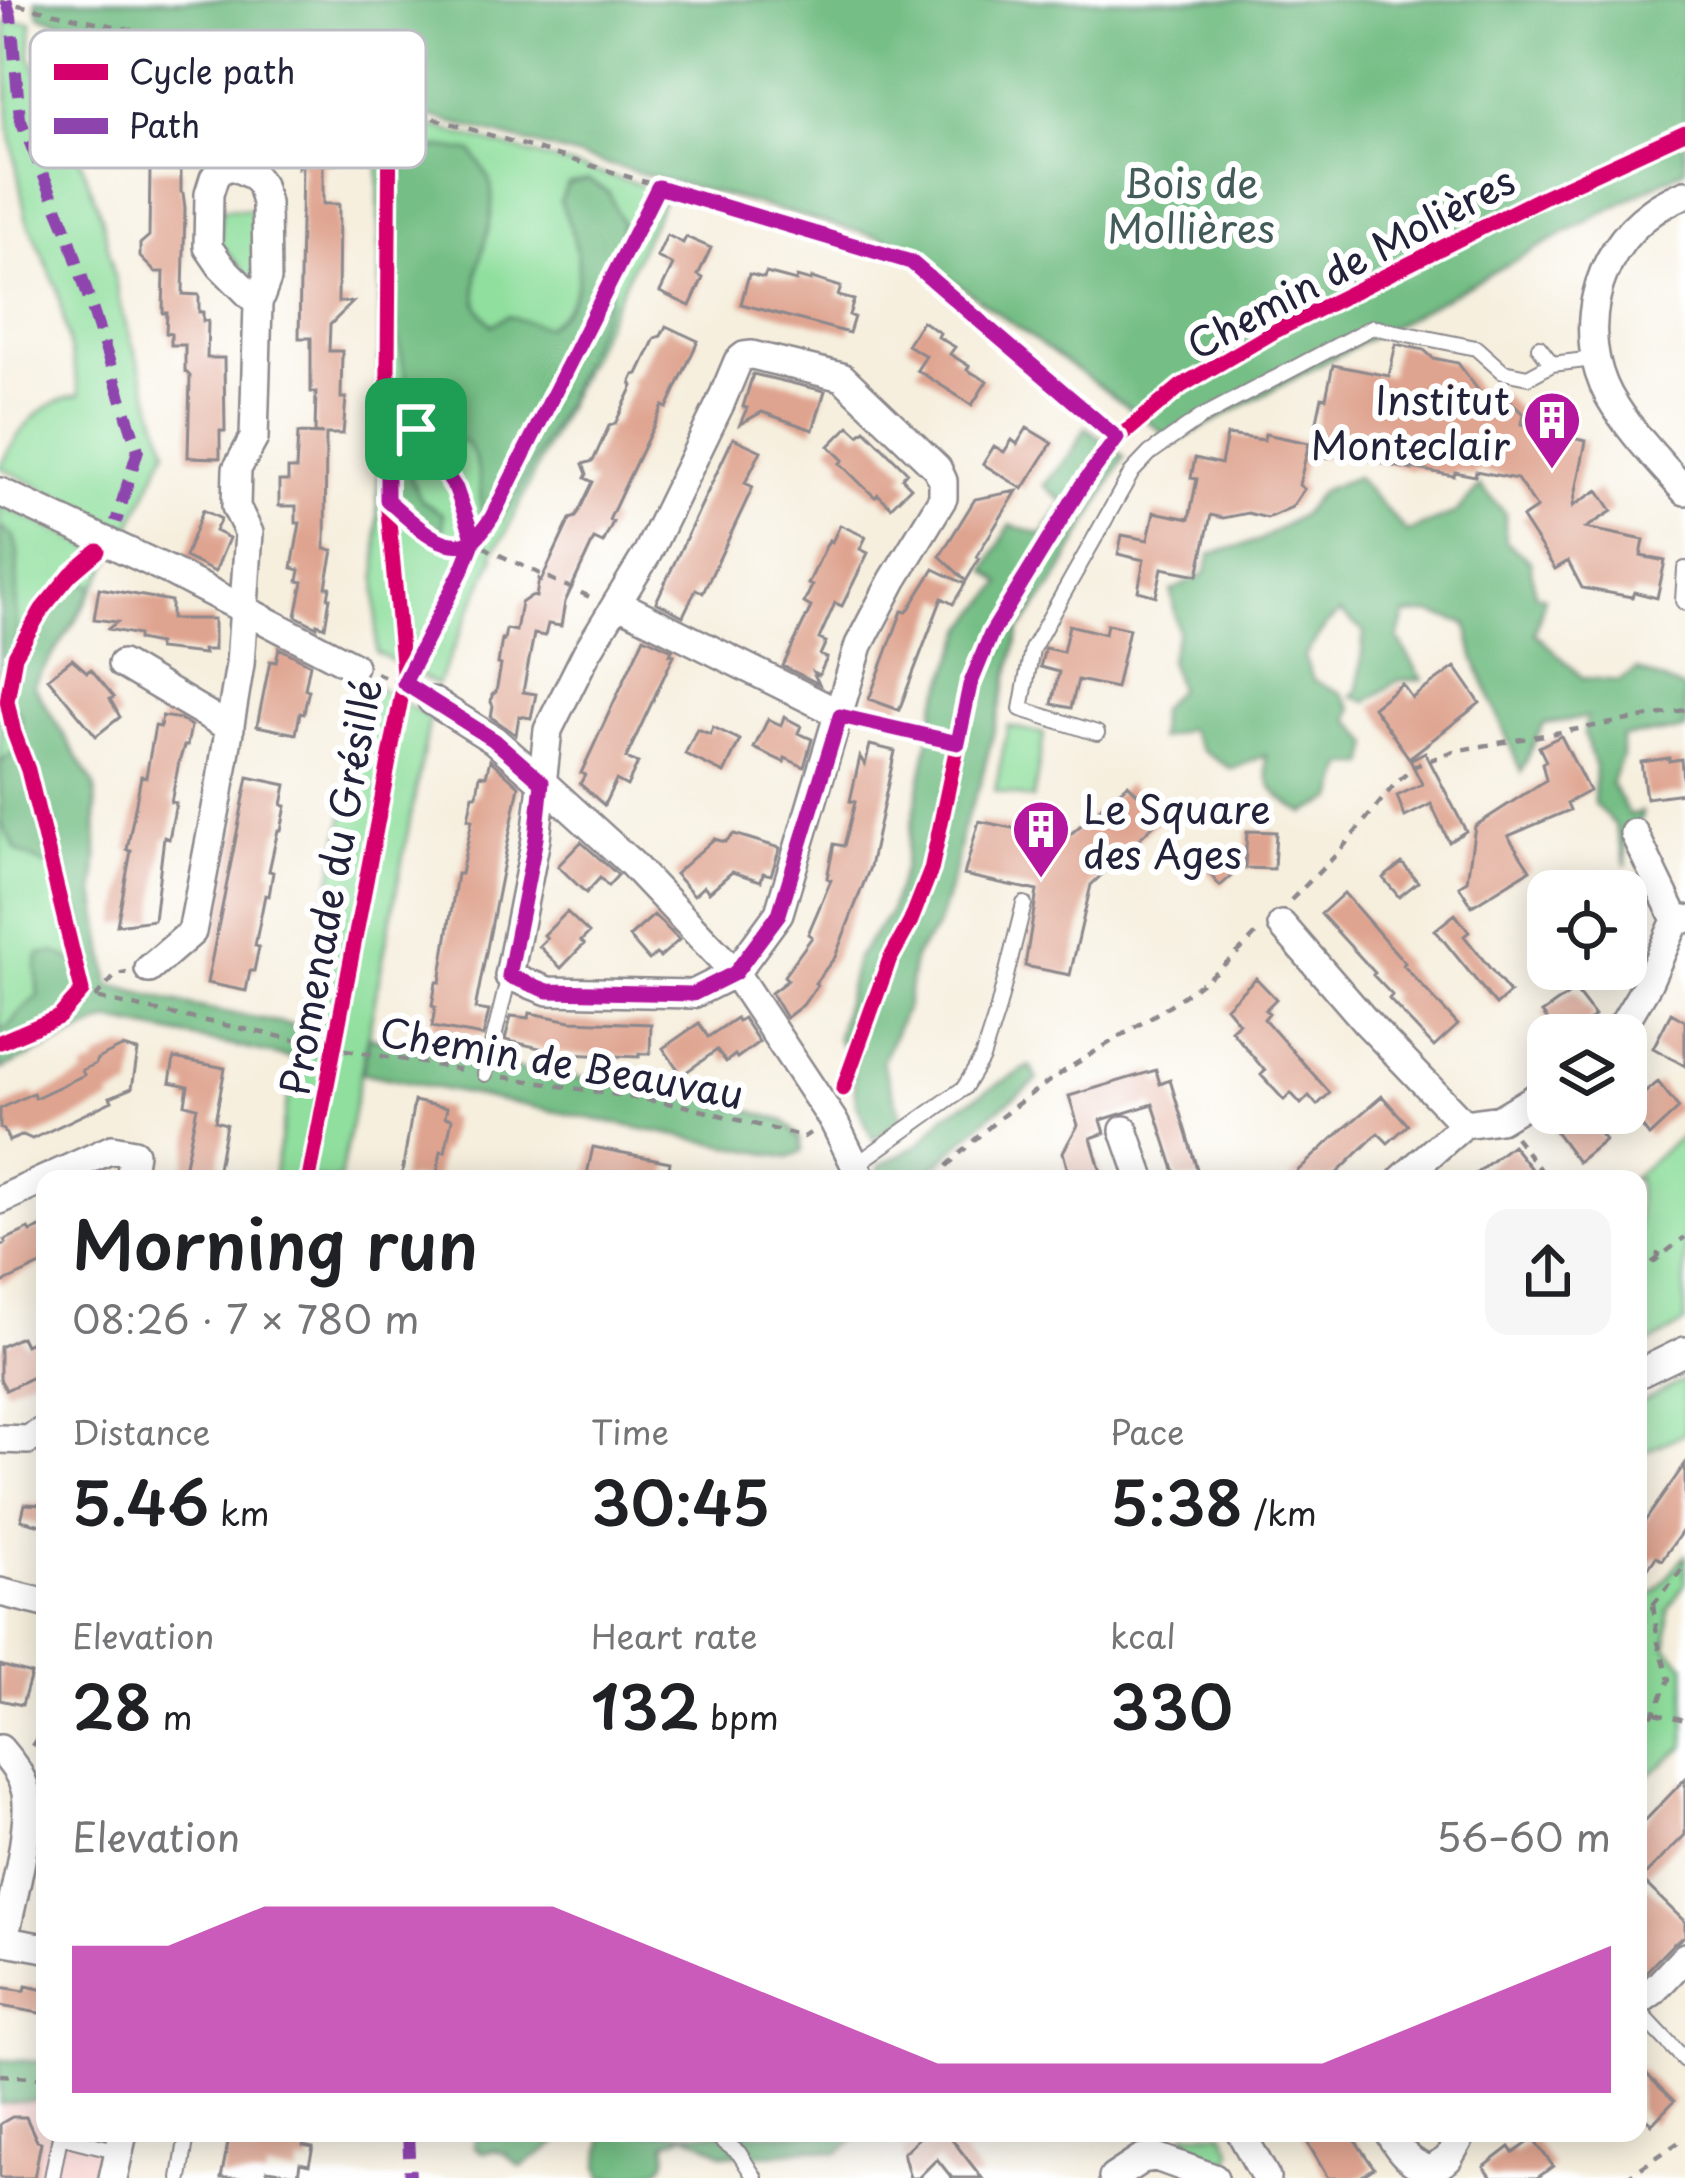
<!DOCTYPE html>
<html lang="en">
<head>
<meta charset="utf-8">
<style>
  :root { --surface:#fff; --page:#f6f6f6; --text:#202124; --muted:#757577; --accent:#b5179e }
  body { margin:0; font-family:"Playpen Sans",sans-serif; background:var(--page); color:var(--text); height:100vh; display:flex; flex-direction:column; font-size:45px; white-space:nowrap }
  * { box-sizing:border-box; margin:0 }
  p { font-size:39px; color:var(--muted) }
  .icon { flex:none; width:66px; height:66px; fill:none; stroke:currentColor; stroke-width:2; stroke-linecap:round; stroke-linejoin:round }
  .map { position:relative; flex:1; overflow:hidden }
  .drawer { position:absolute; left:36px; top:1170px; width:1611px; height:972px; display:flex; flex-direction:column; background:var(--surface); border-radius:24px; box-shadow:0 6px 30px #0003 }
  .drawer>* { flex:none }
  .tools { position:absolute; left:1527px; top:870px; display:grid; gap:24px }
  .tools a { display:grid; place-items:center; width:120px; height:120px; border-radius:24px; background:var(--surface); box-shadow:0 6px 30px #0003; font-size:60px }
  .pin { position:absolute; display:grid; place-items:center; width:102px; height:102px; color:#fff; margin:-51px; border-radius:24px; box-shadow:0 6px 18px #0006 }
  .round { display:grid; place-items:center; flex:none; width:126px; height:126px; border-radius:24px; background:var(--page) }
  .headline { display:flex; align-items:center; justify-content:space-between; height:204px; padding:0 36px }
  h1 { font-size:66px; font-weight:600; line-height:90px }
  .metrics { display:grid; grid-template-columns:repeat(3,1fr); gap:18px; height:204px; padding:12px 36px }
  .metrics div { display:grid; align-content:center }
  .metrics b { font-size:60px; font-weight:600 }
  .metrics small { font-size:33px; font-weight:400 }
  .metrics p { font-size:33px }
  .chart { height:336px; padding:24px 36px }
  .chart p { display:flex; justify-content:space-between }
  .chart svg { width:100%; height:216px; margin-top:12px; fill:var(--accent); opacity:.7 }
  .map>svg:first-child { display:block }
  .built { fill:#f7d0ce }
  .green { fill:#90df9e; stroke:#59806c; stroke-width:3 }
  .forest { fill:#74be85; stroke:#4b7060; stroke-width:3 }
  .building { fill:#dfa490 }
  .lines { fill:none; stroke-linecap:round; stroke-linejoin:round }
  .service-casing { stroke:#8c888c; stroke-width:18 }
  .minor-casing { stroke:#8c888c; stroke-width:32 }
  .path { stroke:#8c888c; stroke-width:4.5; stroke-dasharray:9 9; stroke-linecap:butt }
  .service { stroke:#fff; stroke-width:14 }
  .minor { stroke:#fff; stroke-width:27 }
  .quiet { stroke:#8e44ad; stroke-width:12; stroke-dasharray:24 12; stroke-linecap:butt }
  .cycleway-casing { stroke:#fff; stroke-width:22 }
  .cycleway { stroke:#d6006c; stroke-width:15 }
  .route-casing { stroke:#fff; stroke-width:24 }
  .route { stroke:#b5179e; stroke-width:15 }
  .labels { text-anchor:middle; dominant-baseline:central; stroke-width:12; stroke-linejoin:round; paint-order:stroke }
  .park-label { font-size:39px; fill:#435b59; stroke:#fff }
  .street-label { font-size:39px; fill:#22223b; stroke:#fff }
  .poi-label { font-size:39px; fill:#22223b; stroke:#fff; text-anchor:end }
  .key { fill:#fff; stroke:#bdbdc4; stroke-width:3 }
  .key-label { font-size:33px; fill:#22223b }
</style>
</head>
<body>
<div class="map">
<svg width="1685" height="2178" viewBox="0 0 1685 2178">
  <rect width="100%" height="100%" fill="#fff"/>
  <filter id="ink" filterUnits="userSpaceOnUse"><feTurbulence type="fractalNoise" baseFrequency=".00833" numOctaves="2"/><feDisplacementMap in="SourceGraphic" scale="24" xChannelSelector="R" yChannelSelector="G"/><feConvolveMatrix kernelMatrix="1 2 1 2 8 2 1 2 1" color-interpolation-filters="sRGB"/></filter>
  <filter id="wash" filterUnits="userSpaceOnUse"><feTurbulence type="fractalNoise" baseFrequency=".004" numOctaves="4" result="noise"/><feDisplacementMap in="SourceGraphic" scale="48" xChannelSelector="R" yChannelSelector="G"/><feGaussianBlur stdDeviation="2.7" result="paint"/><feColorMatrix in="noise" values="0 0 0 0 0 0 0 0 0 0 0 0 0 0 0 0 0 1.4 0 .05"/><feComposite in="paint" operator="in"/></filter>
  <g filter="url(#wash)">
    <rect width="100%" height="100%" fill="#f6efde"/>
    <path class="built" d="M45,2099V2133H106L97,2178H0V2104Z"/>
    <path class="green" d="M6,21L32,22L30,56L79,156L102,218L122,312L167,449L129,530L0,467C17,431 40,401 80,395L57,288L26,217L9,126Z
      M378,111L667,192L505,534L493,552L494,558L437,685L376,652L380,303Z
      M221,209L256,210L257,285L220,244Z
      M0,505L113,557L72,626L33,685L95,786L97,856L95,894L110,986L193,1006L302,1027L370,683L430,718L340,1179H273L295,1059L109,1020L0,1070Z
      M1008,726L1044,734L1033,799L995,791Z
      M1685,1132V1323L1638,1350V1179H1632Z
      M1685,1380V1433L1638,1455V1404Z
      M1685,1556V1583L1668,1609L1667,1648L1685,1665V1746L1638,1783V1686L1650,1615L1638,1602V1591L1654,1593Z
      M1185,2133H1223L1232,2150L1229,2162L1217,2167L1195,2162Z"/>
    <path class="forest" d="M36,0H1685V169L1176,442L901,243L368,100L39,16Z
      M442,147L473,152C479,162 489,175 491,186C498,226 471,261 477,301C478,310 486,318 492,325L508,316L545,327C595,295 579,247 560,201L568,184L588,180L609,193L622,224L609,299L564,403L517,494L500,521L482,520C480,495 482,460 465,442L434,438L417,457L411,479L422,501L443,514V530C427,529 420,523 409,512C390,493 387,462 397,437C400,428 408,419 412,411L393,310L391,188L404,168L421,153Z
      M1086,427L1124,457L1056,581L1020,630L980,784L962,830L956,866L937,927L914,957L907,1005L882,1062L902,1119L873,1140L856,1102L852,1063L837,1038L856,959L889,914L903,870L936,703L966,628L1002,583L986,570L1010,525L1042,535L1064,502L1044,485L1071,454Z
      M1356,477L1407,532L1456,513L1480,486L1505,513V541L1530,561L1535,594L1545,597L1535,633L1583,678L1619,681L1637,670L1685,690V730L1622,737V757L1611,783L1629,815L1642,812L1641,820L1625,832L1626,866L1615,825L1594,804L1595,767L1584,734L1587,718L1543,724L1521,772L1474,657L1467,624L1430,613L1405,615L1398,639L1423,680H1398L1367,702L1352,696L1358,690L1364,632L1340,613L1327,624L1304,657L1313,680L1341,693L1352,709L1349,719L1371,744L1366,765H1345L1335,799L1305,813C1278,800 1264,786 1266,755L1232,769L1202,751L1188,729L1158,739L1159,710L1178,688L1169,660L1178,631L1171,591L1205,574L1211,554L1261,540L1303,513L1321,491Z
      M0,527L14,537L18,552L16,611L18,636L12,651L19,654L34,627L56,608L61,591L76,580L94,586L72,626L33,685L95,786L97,856L95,894L110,985L193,1006L302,1027L296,1059L109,1020L0,1070V1026L6,1029L18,1014L38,996L36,966L39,954L54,952L79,963L85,953L80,913L68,904L64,880L56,870L17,851L0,821V763L22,745L21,715L0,690Z
      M369,1037L505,1067L693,1094L785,1121L800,1139L802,1151L789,1158L362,1073Z
      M1030,1066L1038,1080L993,1113L921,1179H876L881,1165L921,1143L945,1115Z
      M0,2060L45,2062V2099L0,2104Z
      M475,2133H572L521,2167L504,2153L494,2150L484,2153L475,2147Z
      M604,2133H861L859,2137L838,2153L808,2148L775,2154H724L687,2134L666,2143C674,2178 634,2178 603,2178L599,2166Z"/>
    <g id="blocks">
      <path class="building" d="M298,125H341V157L334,164H323V204H339L338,302H353L330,325L329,351H342L341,398H346L343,434H326L325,549L333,550L326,587H330L328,598H330L325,627L317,624V627L296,616L303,582L298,581L300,570L292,568L300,523H296V506H279V481H288V469H296L298,433L323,434L315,433L316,392H311V338H299L302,163L298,167Z
        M150,169L181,170V192L183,193L185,208L183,294L199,295V312H203V321H208L207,358H224L225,431H220V458L188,457L190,376L185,371V345H171V334L166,333L167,313H163L164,272H155L140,257V244L149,236Z
        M667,235L683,243L686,237L711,248L698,275L703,278L690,306L660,292L673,265L657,257Z
        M766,273L796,281L797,277L811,281L812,278L841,287L838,296L854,300L849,315L854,317L849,333L741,304L749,274L764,278Z
        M922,321L940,333L938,337L955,347L950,354L969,366L967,370L987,381L972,405L917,370L926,356L907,345Z
        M666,326L698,341L667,408L663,406L631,473L609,520L613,522L603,543L594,539L565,602L561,626L548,624L545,636L534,634L523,692L536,694L531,718L519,716L516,735L491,717L493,706L491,702L492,695L496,692L501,665L498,664L502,639L504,640L506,629L516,631L521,603L531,596L536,597L539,579L541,581L570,519L576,517L593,482L585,478L587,474L583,464L593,461L609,426L615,424L633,386L631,382L634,375L638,374L655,338L661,336Z
        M1396,344L1424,350L1433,358L1458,363L1484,398L1501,392L1523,414L1521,424L1564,431L1562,436L1586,441L1573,506L1598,490L1612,511L1586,528L1644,540L1641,556L1665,561L1657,598L1634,592L1632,597L1582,588L1568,561L1555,569L1522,518L1537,508L1517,479L1476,471L1475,476L1455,472L1454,476L1412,468V470L1371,461L1372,455L1330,446L1328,458L1310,454L1322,397L1326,398L1333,365L1389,376Z
        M753,374L825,391L813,430L762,412L740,424L747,408L743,407Z
        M849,426L859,435L865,430L907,472L902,478L911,487L891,507L878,494L875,497L862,485L840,463L843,460L829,446Z
        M1027,428L1052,443L1023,489L983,464L994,446L1004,452L1012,440L1017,444Z
        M1265,434L1309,443L1299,485L1304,489L1292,507L1267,518L1248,513L1223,518L1211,515L1198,575L1162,568L1156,596L1138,591L1144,560L1118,554L1122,535L1148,540L1154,512L1189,519L1197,479L1191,478L1195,458L1221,464L1227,435L1264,440Z
        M733,438L761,451L745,483L753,487L703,593L696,589L683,616L656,602Z
        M1017,491L976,557L979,559L966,581L940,556L975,499Z
        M203,510L221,519L215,531L229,538L215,572L185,557Z
        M840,525L866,537L860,549L868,553L842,606L835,603L819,639L826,642L820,655L827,658L819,675L813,672L819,684L783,666L811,607L804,603L812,586L808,584L829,540L832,542Z
        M934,569L965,584L953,604L942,598L899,710L869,699L902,611L907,612Z
        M99,588L171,601V619H214V650H203L204,654L158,649V644L138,640V635L108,629L117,622L94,619Z
        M1107,624L1129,629L1116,688L1078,680L1071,708L1052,704L1059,672L1040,667L1045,648L1063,652L1069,625L1105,634Z
        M644,637L672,650L670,654L674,655L626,758L638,763L627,786L616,780L604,805L580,784L585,775L581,773Z
        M279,648L310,664L305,689L309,690L306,702L304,714L300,713L296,734L257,726L270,661L276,662Z
        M72,659L87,672L91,669L114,697L110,699L120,717L96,736L48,678Z
        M1455,667L1480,703L1409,758L1373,707L1402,684L1412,698Z
        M162,716L180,719L191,726L187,746H184L179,762L171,802L176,803L169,839L164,837L154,920L117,925L131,851L127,850L141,776L146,777L155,726L160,727Z
        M784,717L801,726L798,733L812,739L804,767L785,758L784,762L754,748L768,719L781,725Z
        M713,727L740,740L724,773L685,754L697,729L710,734Z
        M1561,736L1589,791L1567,803L1570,810L1508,836L1530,870L1472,906L1459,886L1467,881L1475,826L1546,780L1542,763L1546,761L1539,747Z
        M870,745L895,751L870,867L835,957L815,983L817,985L803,1005L786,1018L771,993L788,980L784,976L812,937L808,934L831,880L827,878L834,844L844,846L855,802L850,801L860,757L865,765Z
        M1425,752L1466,831L1449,842L1431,804L1405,817L1397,796L1422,784L1410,760Z
        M1669,758V761L1681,759L1684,793L1646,798L1641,762Z
        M490,760L519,786L475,1009L489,1011L483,1036L432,1027L435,1007L432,1006L436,982H440L457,874H461L468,840L472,820L468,819L473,795H477L480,775L486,776Z
        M248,777L286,785L282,805L286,806L281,830H278L269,871L273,872L269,896L265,895L255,946L259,947L254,971H250L246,991L207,983Z
        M1128,784L1161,818L1091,885L1070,975L1025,966L1037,891L964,875L979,821L1065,839Z
        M1247,831L1276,832L1274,869L1245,868Z
        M734,834L780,848L771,875L763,873L761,881L732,872L709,892L704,886L694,895L675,874L714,839L725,842Z
        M581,842L618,875L608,886L600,878L586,893L558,866Z
        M1226,854L1239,869L1220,886L1207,871Z
        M1402,863L1418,882L1399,897L1383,878Z
        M1344,893L1405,963L1403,965L1458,1025L1434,1047L1389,999L1392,995L1373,975L1375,973L1321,914Z
        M567,912L589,933L581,941L584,944L561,968L539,946L547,938L544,935Z
        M1455,914L1469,932L1464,936L1510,993L1496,1005L1435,930Z
        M654,915L679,940L660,957L656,954L649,960L629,937Z
        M1626,945L1642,953L1626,985Z
        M1256,978L1276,999L1265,1010L1269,1013L1264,1019L1330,1093L1317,1105L1309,1096L1301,1104L1291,1093L1284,1100L1261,1075L1265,1071L1231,1030L1239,1023L1226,1007Z
        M1575,990L1595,1016L1572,1035H1560L1542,1013Z
        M530,1013L571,1021L651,1024L650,1054H639V1057L565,1054L505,1040L511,1016L529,1018Z
        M1671,1013L1685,1021V1066L1653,1048Z
        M736,1018L738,1021L743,1018L759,1042L737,1058L735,1055L726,1062L717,1050L682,1075L663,1048L699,1023L708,1037Z
        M122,1047L138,1051L132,1088L110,1097L112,1101L32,1139L23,1135L9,1141L4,1130L0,1128V1109L33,1093L35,1098L84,1075L82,1070L95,1064L97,1059Z
        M174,1058L225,1068L215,1121L226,1124L216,1179H182L197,1107L185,1104L188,1086L170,1082Z
        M1156,1070L1160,1084L1170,1080L1200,1179H1177L1153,1104L1101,1120L1105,1133L1091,1138L1103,1179H1070L1063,1152L1078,1125L1069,1096Z
        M1658,1082L1679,1108L1649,1136L1627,1107Z
        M1382,1096L1408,1125L1388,1143L1378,1133L1331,1179H1289L1333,1138Z
        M414,1101L447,1108L445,1117L452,1119L445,1152L441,1151L436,1179H401Z
        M1577,1113H1583L1605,1140L1578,1162L1555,1131Z
        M1512,1145L1539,1179H1469Z
        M593,1147L670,1162L667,1179H586Z
        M45,1226V1263L0,1284V1246L6,1243L5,1240L29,1229L31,1232Z
        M45,1335V1371L6,1390L0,1379V1347L21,1337L25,1345Z
        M1685,1464V1527L1662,1560L1656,1557L1638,1583V1516L1645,1521Z
        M25,1504L45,1505V1526L21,1520Z
        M0,1665L31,1674L22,1705L0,1700Z
        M1685,1779V1835L1641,1879L1685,1922V1936L1672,1945L1638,1980V1828Z
        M26,1986L45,1990V2014L0,2006V1987L25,1991Z
        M1638,2066L1674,2101L1652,2124L1638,2110Z
        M12,2117H26L37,2141L41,2142L34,2178H0V2124Z
        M230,2133H306L303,2145L313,2147L309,2165L300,2163L298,2175L267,2170L265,2178H221Z
        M924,2133H947L982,2178H952L937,2159L918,2178H910L903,2153Z
        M1302,2133H1350L1374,2168L1359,2178H1328Z
        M1533,2139L1553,2166L1537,2178H1492L1484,2167L1510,2147L1514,2153Z"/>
    </g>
  </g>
  <g filter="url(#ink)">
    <use href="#blocks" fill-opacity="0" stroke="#8c888c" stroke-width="3"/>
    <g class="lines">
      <defs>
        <path id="service" d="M1539,347L1552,364
          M1685,569L1683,601L1685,603
          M1097,733L1021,709L1032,649L1132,472L1150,453L1200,418L1372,327L1476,348L1503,372L1528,377L1552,364L1594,359
          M485,1074L509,976
          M856,1165L964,1088L982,1058L997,1012L1024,904
          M1638,2010L1685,2060
          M712,2133L739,2153L755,2178
          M52,2178L60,2136L119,2151
          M180,2178L187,2134L184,2133"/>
        <path id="minor" d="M1685,194C1674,199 1662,204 1652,212C1594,253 1576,334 1609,396C1629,431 1658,460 1685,491
          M752,355L842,377L937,468L943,481V498L893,580L859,645L779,913L735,973L693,994L548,991L509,976L536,839L548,730L587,652L647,554L720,404L738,361L744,356Z
          M0,492L170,571L353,666
          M619,604L824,706L840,716
          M122,664L230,728
          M432,701L494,740L542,782L631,863L735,973L834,1122L862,1179
          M1634,833L1676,920L1685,919
          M1282,925L1366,1022L1464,1124
          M149,969L192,932L218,798L240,664L249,533L236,507L237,469L254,438L258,303L267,279L266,203L261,185L254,176L235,167H228L219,171L214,178L209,194L208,247L221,266L258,303
          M1617,1035L1648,983L1676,920
          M1124,1130L1141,1179
          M1402,1179L1464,1124L1500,1119L1548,1090
          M0,1200L112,1149L134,1153L130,1179
          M1638,1374L1685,1351
          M0,1439L28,1440L45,1430
          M0,1592L45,1603
          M0,1749C10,1761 21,1774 25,1789C34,1820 11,1905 4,1940
          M0,1940L45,1948
          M1638,2002L1652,1992L1685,1957
          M1241,2133L1266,2178
          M1389,2133C1400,2152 1410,2163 1430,2171L1448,2159L1463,2133
          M113,2178L123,2133
          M1113,2178L1142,2159L1156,2157L1214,2178"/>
      </defs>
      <use href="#service" class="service-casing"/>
      <use href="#minor" class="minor-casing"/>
      <path class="path" d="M0,1L146,33L271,69L911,262L1117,438
        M264,153L271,69
        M387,398L416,429L456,489L474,540L493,552L592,598
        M387,500C416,523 435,550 474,540
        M376,673L410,687
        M864,722L958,743
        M1291,900L1339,852L1395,784L1415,766L1454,751L1685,710
        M82,991L95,998L335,1048L469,1071
        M95,998L116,975L127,973
        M504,1077L685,1106L804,1137L810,1133
        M1515,1137L1547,1179
        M934,1179C971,1141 1010,1107 1054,1078C1122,1032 1202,994 1257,933
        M1638,1250L1661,1255
        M1638,1274L1685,1237
        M1638,1596L1653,1605L1658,1642L1669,1680L1654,1712L1638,1732
        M1653,1605L1685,1566
        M1656,1713L1685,1720
        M32,1746L45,1726
        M0,2075L45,2078
        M1626,2178L1685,2138"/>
      <use href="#service" class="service"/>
      <use href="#minor" class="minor"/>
      <path class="quiet" d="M6,0L11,16L20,119L67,231L138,450L116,522
        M408,2133L410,2178"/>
      <defs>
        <path id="cycleway" d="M404,683L463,568L474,540L492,517L655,197L658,187
          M0,1042L59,1017L82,991L28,770L14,733L7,701L15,656L42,609L71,574L98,551
          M843,1089L889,961L910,923L931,870L970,685L991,634L1107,448L1181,386L1277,330L1547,195L1685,132
          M309,1179L404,683L387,500L390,103"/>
      </defs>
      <use href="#cycleway" class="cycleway-casing"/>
      <use href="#cycleway" class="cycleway"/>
    </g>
  </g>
  <g class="lines" filter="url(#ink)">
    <defs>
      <path id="route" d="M416,429L456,489L474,540L463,568L404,683L494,740L542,782L536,838L509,976L548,991L693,994L735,973L779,914L840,716L958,743L970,685L991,634L1082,485L1117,438L911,262L658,187L492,517C487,524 480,536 473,540C443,558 408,517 387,500V398L416,429"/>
    </defs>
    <use href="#route" class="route-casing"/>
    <use href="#route" class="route"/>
  </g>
  <defs>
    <symbol id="building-pin" viewBox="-11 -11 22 30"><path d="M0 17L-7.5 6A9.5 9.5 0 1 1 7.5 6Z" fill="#b5179e" stroke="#fff"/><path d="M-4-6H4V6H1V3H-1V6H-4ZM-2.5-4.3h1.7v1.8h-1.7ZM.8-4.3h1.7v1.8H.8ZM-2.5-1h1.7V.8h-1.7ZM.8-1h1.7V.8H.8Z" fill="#fff"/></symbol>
  </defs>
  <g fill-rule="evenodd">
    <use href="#building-pin" x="1519" y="387" width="66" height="90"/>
    <use href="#building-pin" x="1008" y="796" width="66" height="90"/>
  </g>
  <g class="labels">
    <g class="park-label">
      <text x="1191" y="181">Bois de<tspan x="1191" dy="45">Mollières</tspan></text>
    </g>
    <g class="street-label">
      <text transform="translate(1350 261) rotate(-28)">Chemin de Molières</text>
      <text transform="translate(329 887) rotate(-80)">Promenade du Grésillé</text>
      <text transform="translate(562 1061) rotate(10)">Chemin de Beauvau</text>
    </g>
    <g class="poi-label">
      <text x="1510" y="398">Institut<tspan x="1510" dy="45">Monteclair</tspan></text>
      <text x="1083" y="807" text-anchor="start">Le Square<tspan x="1083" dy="45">des Ages</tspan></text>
    </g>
  </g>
  <rect x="30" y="30" width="396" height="138" rx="18" class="key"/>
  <rect x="54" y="64" width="54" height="16" fill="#d6006c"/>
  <rect x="54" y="118" width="54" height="16" fill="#8e44ad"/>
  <g class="key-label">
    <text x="129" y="84">Cycle path</text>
    <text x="129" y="138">Path</text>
  </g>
</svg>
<div class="tools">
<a><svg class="icon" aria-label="locate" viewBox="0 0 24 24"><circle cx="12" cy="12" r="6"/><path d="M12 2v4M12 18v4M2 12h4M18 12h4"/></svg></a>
<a><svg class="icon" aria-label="layers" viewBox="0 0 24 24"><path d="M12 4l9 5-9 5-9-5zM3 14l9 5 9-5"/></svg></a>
</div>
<div class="pin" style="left:416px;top:429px;background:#1e9e55"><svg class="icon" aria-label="arrive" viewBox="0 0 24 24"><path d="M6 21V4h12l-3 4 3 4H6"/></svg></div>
<section class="drawer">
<div class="headline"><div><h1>Morning run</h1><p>08:26 · 7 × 780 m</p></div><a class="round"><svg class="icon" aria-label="share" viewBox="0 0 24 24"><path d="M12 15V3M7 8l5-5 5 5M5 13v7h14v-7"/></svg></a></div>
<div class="metrics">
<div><p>Distance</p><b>5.46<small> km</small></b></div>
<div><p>Time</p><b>30:45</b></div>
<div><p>Pace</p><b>5:38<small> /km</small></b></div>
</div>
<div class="metrics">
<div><p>Elevation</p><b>28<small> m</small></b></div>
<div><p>Heart rate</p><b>132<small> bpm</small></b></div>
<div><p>kcal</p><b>330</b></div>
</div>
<div class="chart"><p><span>Elevation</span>56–60 m</p>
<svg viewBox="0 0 160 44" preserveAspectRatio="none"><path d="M0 44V14L10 14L20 6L30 6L40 6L50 6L60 14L70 22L80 30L90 38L100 38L110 38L120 38L130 38L140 30L150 22L160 14V44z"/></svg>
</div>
</section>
</div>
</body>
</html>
